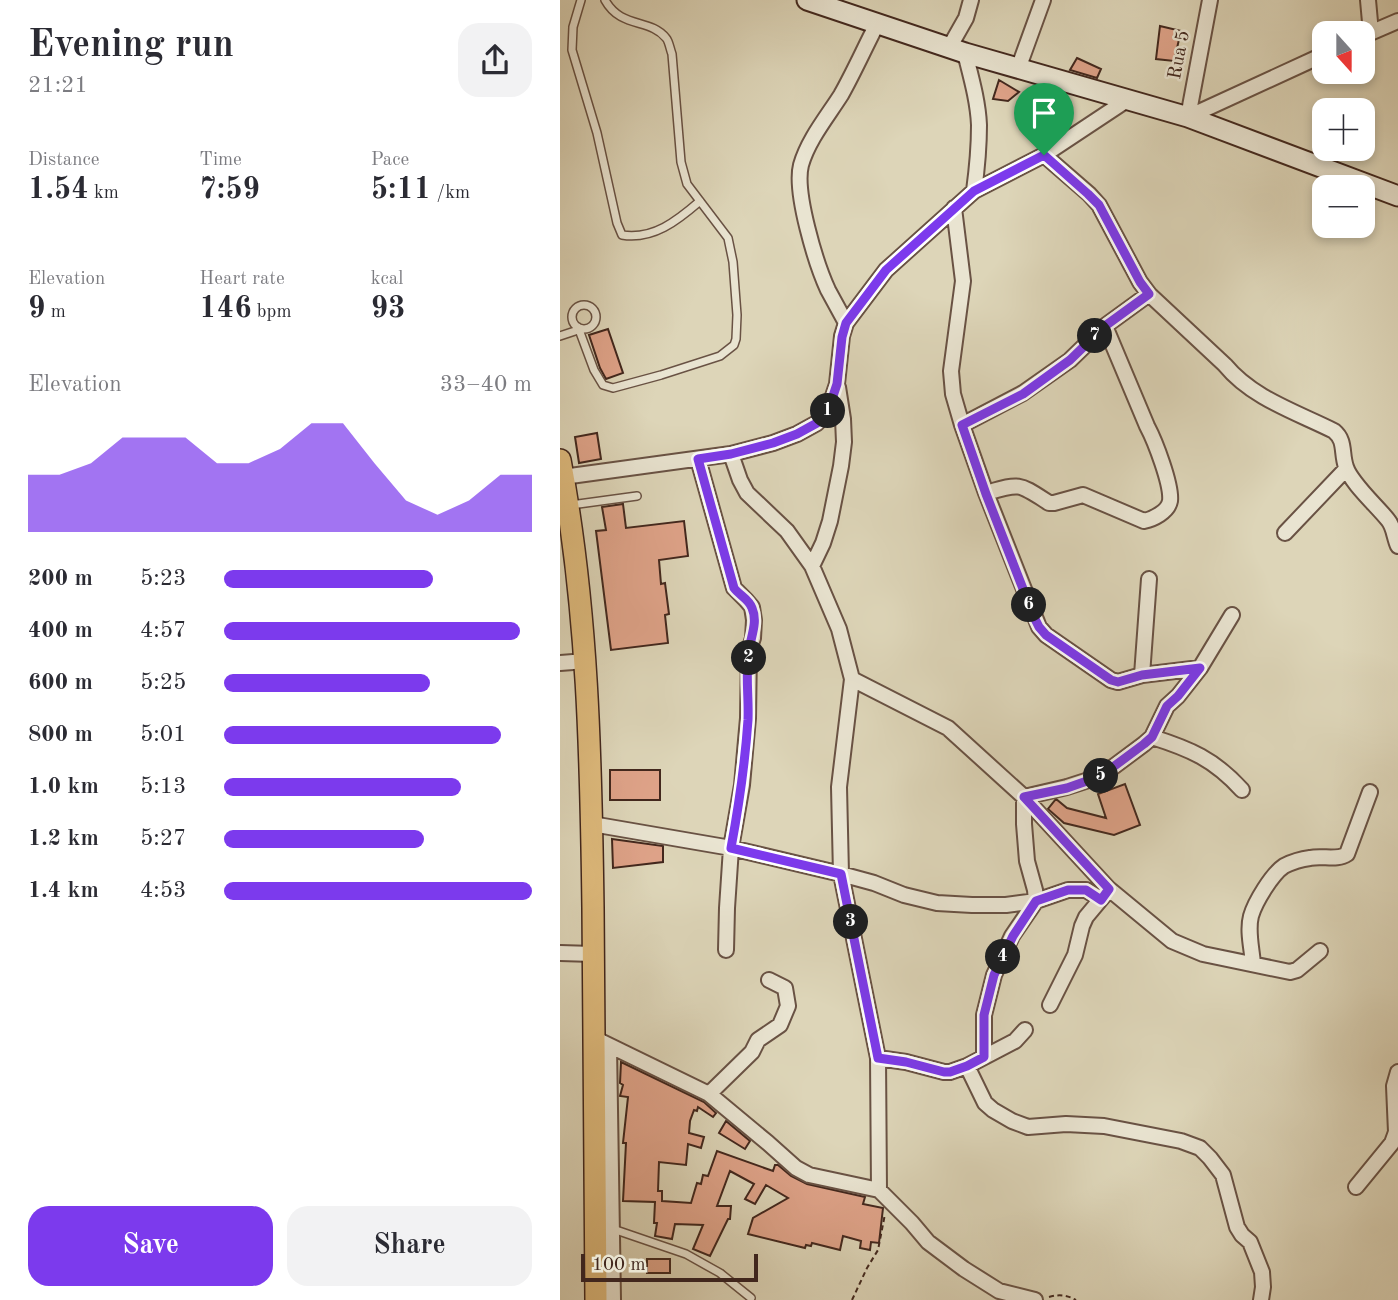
<!DOCTYPE html>
<html lang="en">
<head>
<meta charset="utf-8">
<style>
  :root { --surface:#fff; --page:#f2f2f3; --text:#2b2b33; --muted:#7c7c81; --accent:#7c3aed }
  body { margin:0; font-family:"Old Standard TT",serif; background:var(--page); color:var(--text); height:100vh; display:flex; flex-direction:column; font-size:26px; white-space:nowrap }
  * { box-sizing:border-box; margin:0 }
  p { font-size:23px; color:var(--muted) }
  .icon { flex:none; width:38px; height:38px; fill:none; stroke:currentColor; stroke-width:2; stroke-linecap:round; stroke-linejoin:round }
  .map { position:relative; flex:1; overflow:hidden }
  .drawer { display:flex; flex-direction:column; background:var(--surface); width:560px }
  .drawer>* { flex:none }
  .needle { width:46px; rotate:159deg }
  .fabs { position:absolute; left:752px; top:21px; display:grid; gap:14px }
  .fabs a { display:grid; place-items:center; width:63px; height:63px; border-radius:14px; background:var(--surface); box-shadow:0 4px 10px #0003; font-size:35px }
  .scale { position:absolute; left:21px; bottom:18px; width:177px; box-sizing:border-box; padding-left:7px; border:4px solid #42271d; border-top:0; font-size:19px; line-height:24px; white-space:nowrap; color:#42271d; -webkit-text-stroke:5px #e9e4d1; paint-order:stroke }
  .pin { position:absolute; display:grid; place-items:center; width:60px; height:60px; color:#fff; margin:-72px -30px; border-radius:50% 50% 50% 0; rotate:-45deg; box-shadow:0 0 7px #0007 }
  .pin .icon { rotate:45deg }
  .km { position:absolute; width:35px; height:35px; margin:-18px; border-radius:50%; background:#222; color:#fff; font-size:19px; line-height:35px; text-align:center }
  .round { display:grid; place-items:center; flex:none; width:74px; height:74px; border-radius:21px; background:var(--page) }
  .overview { display:flex; align-items:center; justify-content:space-between; height:119px; padding:0 28px }
  h1 { font-size:38px; font-weight:600; line-height:52px }
  .stats { display:grid; grid-template-columns:repeat(3,1fr); gap:10px; height:119px; padding:7px 28px }
  .stats div { display:grid; align-content:center }
  .stats b { font-size:30px; font-weight:600 }
  .stats small { font-size:19px; font-weight:400 }
  .stats p { font-size:19px }
  .chart { height:196px; padding:14px 28px }
  .chart p { display:flex; justify-content:space-between }
  .chart svg { width:100%; height:126px; margin-top:7px; fill:var(--accent); opacity:.7 }
  .button { display:flex; gap:14px; margin-top:auto; padding:14px 28px }
  .button a { flex:1; height:80px; border-radius:21px; background:var(--accent); color:#fff; font-size:28px; font-weight:600; line-height:80px; text-align:center }
  .button a+a { background:var(--page); color:var(--text) }
  ul { padding:0 28px; list-style:none; font-size:23px }
  li { display:grid; grid-template-columns:112px 84px 1fr; align-items:center; height:52px }
  li i { height:18px; border-radius:9px; background:var(--accent) }
  main { display:flex; flex:1; min-height:0 }
  .map>svg:first-child { display:block }
  .building { fill:#dfa389; stroke:#42271d; stroke-width:2 }
  .lines { fill:none; stroke-linecap:round; stroke-linejoin:round }
  .lane-casing { stroke:#695244; stroke-width:10 }
  .street-casing { stroke:#695244; stroke-width:18 }
  .secondary-casing { stroke:#42271d; stroke-width:23 }
  .primary-casing { stroke:#42271d; stroke-width:24 }
  .path { stroke:#42271d; stroke-width:2; stroke-dasharray:5 3.5; stroke-linecap:butt }
  .lane { stroke:#e9e4d1; stroke-width:7 }
  .street { stroke:#e9e4d1; stroke-width:14 }
  .secondary { stroke:#e9e4d1; stroke-width:19 }
  .primary { stroke:#deba7c; stroke-width:21 }
  .route-casing { stroke:#fff; stroke-width:14 }
  .route { stroke:#7c3aed; stroke-width:9 }
  .labels { text-anchor:middle; dominant-baseline:central; stroke-width:5; stroke-linejoin:round; paint-order:stroke }
  .street-label { font-size:19px; fill:#42271d; stroke:#e9e4d1 }
</style>
</head>
<body>
<main>
<section class="drawer">
<div class="overview"><div><h1>Evening run</h1><p>21:21</p></div><a class="round"><svg class="icon" aria-label="share" viewBox="0 0 24 24"><path d="M12 15V3M7 8l5-5 5 5M5 13v7h14v-7"/></svg></a></div>
<div class="stats">
<div><p>Distance</p><b>1.54<small> km</small></b></div>
<div><p>Time</p><b>7:59</b></div>
<div><p>Pace</p><b>5:11<small> /km</small></b></div>
</div>
<div class="stats">
<div><p>Elevation</p><b>9<small> m</small></b></div>
<div><p>Heart rate</p><b>146<small> bpm</small></b></div>
<div><p>kcal</p><b>93</b></div>
</div>
<div class="chart"><p><span>Elevation</span>33–40 m</p>
<svg viewBox="0 0 160 44" preserveAspectRatio="none"><path d="M0 44V24L10 24L20 20L30 11L40 11L50 11L60 20L70 20L80 15L90 6L100 6L110 20L120 33L130 38L140 33L150 24L160 24V44z"/></svg>
</div>
<ul>
<li><b>200 m</b>5:23<i style="width:68%"></i></li>
<li><b>400 m</b>4:57<i style="width:96%"></i></li>
<li><b>600 m</b>5:25<i style="width:67%"></i></li>
<li><b>800 m</b>5:01<i style="width:90%"></i></li>
<li><b>1.0 km</b>5:13<i style="width:77%"></i></li>
<li><b>1.2 km</b>5:27<i style="width:65%"></i></li>
<li><b>1.4 km</b>4:53<i style="width:100%"></i></li>
</ul>
<div class="button"><a>Save</a><a>Share</a></div>
</section>
<div class="map">
<svg width="838" height="1300" viewBox="0 0 838 1300">
  <rect width="100%" height="100%" fill="#ddd5b8"/>
  <filter id="stains"><feTurbulence type="fractalNoise" baseFrequency=".00286" numOctaves="4"/><feColorMatrix values="0 0 0 0 .2 0 0 0 0 .09 0 0 0 0 .02 0 0 0 .5 -.17"/></filter>
  <radialGradient id="worn" r=".72"><stop offset=".6" stop-color="#630" stop-opacity="0"/><stop offset="1" stop-color="#630" stop-opacity=".3"/></radialGradient>
  <path class="building" d="M600,26L621,31L614,61L596,59Z
    M517,58L541,69L537,78L510,70Z
    M439,80L459,92L448,101L433,99Z
    M48,329L63,373L46,379L40,368L29,335Z
    M37,433L41,459L19,463L15,437Z
    M63,504L66,528L124,521L128,556L99,560L101,584L105,583L109,614L105,615L108,643L51,650L36,531L46,530L42,507Z
    M50,770H100V800H50Z
    M565,784L580,825L554,835L504,823L488,809L496,799L507,808L546,818L538,794Z
    M52,839L103,846V862L53,868Z
    M61,1062L144,1102L156,1113L153,1117L138,1107L137,1111L134,1110L130,1121L129,1133L144,1137L141,1148L128,1144L126,1165L99,1162L98,1191H102V1201L131,1203L137,1183L141,1184L143,1175L148,1176L157,1151L213,1171L215,1165H218L231,1176L247,1184L305,1197L303,1204L323,1208L319,1243L311,1242L310,1250L300,1248L301,1241L283,1236L280,1250L252,1243L251,1246L246,1245L245,1248L188,1234L193,1218L228,1198L206,1185L195,1204L185,1199L194,1184L170,1171L157,1206H171L170,1219H168L150,1256L133,1249L143,1225L115,1224L112,1239L95,1236L97,1223H94L95,1202L63,1201L66,1143H63L68,1097L60,1096L63,1085L60,1083Z
    M166,1121L190,1141L185,1149L159,1133Z
    M87,1259H110V1273H87Z"/>
  <g class="lines">
    <defs>
      <path id="lane" d="M21,0L13,27L12,50L37,133L57,223L62,235C93,240 117,221 140,201
        M12 317a12 12 0 1 1 24 0a12 12 0 1 1-24 0Z
        M0,336L15,331L18,327L34,370L43,385L53,388L101,375L160,356L174,345L176,339L177,315L173,262L168,238L127,184L121,162L112,54C110,49 109,41 106,38C90,18 61,29 45,0
        M11,505L77,496
        M53,1229L126,1254L160,1273L191,1298"/>
      <path id="street" d="M808,0L811,33
        M803,36L838,21
        M389,48L406,18L411,0
        M405,53C411,77 418,101 419,125C419,147 417,169 414,191
        M458,69L483,0
        M628,117L765,54
        M628,117L650,0
        M484,155L529,194L539,205L580,282L589,294L665,365C692,398 736,412 774,431C786,441 781,453 786,467C791,483 817,506 828,520C834,527 834,537 838,546
        M394,208L403,281L391,371L393,394L402,425L426,493L479,627L486,635L551,680L558,682L582,675L640,668
        M286,323C280,312 274,301 268,290C256,264 234,192 241,165C248,140 267,117 281,95C294,72 305,47 317,24
        M402,425L463,393L510,360L545,326L589,294
        M171,454L180,480L187,493L227,531L252,566L279,629L292,679L388,728L464,797L549,889L612,941L643,954L730,972L737,970L760,951
        M138,459L174,588L186,600L192,607L194,620L193,638L189,650L188,718L182,785L171,848L167,908L166,950
        M3,477L171,454L213,443L237,434L257,423L268,411L277,384L282,336L286,323L326,270L414,191L484,155L567,100
        M426,493C461,483 458,483 489,503H494L523,495L584,521C593,519 608,512 610,501C612,485 595,441 587,426L545,326
        M725,533L786,469
        M252,566L263,543L270,521L281,466L284,442L283,419L278,387
        M0,663L26,661
        M582,675L589,579
        M292,679L279,787L281,874L318,1058L319,1190
        M592,737C630,749 654,759 682,790
        M32,824L171,848L281,874L314,883L344,895L377,903L412,905H446L476,901L508,890H526L541,899
        M0,953L33,954
        M693,964C692,949 687,931 691,916C695,902 712,874 724,866C732,862 742,859 750,858C762,855 777,861 787,854L810,792
        M490,1005L515,955L522,926L526,917L546,893
        M34,1038L149,1094L208,1143L236,1168L249,1175L319,1190L352,1223L368,1242L404,1269L439,1291L475,1300
        M49,1046L53,1300
        M424,1057V1015L434,975L452,936L476,901L475,890L467,861L464,824V797L507,787L541,776L584,744L592,737L607,706L618,696L640,668L672,615
        M318,1058L346,1062L384,1072H390L407,1066L455,1041L465,1030
        M407,1066L425,1103L433,1110L452,1121L468,1127L506,1124L544,1126L621,1141L640,1148L650,1158L663,1175L677,1227L682,1235L690,1242L702,1272L703,1287L701,1300
        M149,1094L192,1052L198,1040L220,1025L228,1006L225,988L209,980
        M796,1187L832,1143L836,1132L834,1086L838,1072"/>
      <path id="secondary" d="M247,0L405,53L628,117L838,196"/>
      <path id="primary" d="M0,460C28,608 31,759 33,908C34,1039 35,1169 36,1300"/>
    </defs>
    <use href="#lane" class="lane-casing"/>
    <use href="#street" class="street-casing"/>
    <use href="#secondary" class="secondary-casing"/>
    <use href="#primary" class="primary-casing"/>
    <path class="path" d="M489,1297C499,1294 507,1295 516,1300
      M292,1300L307,1268L318,1250L325,1214"/>
    <use href="#lane" class="lane"/>
    <use href="#street" class="street"/>
    <use href="#secondary" class="secondary"/>
    <use href="#primary" class="primary"/>
  </g>
  <g class="lines">
    <defs>
      <path id="route" d="M484,155L528,194L539,205L580,282L589,294L545,326L510,360L463,394L402,425L426,494L474,617L479,627L486,635L551,680L558,682L582,675L640,668L618,696L607,706L592,737L584,744L541,776L507,788L464,797L549,889L541,900L526,890H508L476,901L453,936L434,975L424,1015V1057L407,1066L390,1072H384L346,1062L318,1058L281,874L171,848C179,805 185,763 188,720C189,698 185,670 189,650C191,636 198,622 192,608C189,599 179,595 174,588L138,459L171,454L213,443L237,434L257,423L268,411L277,384L282,337L286,323L326,270L414,191Z"/>
    </defs>
    <use href="#route" class="route-casing"/>
    <use href="#route" class="route"/>
  </g>
  <g class="labels">
    <g class="street-label">
      <text transform="translate(620 55) rotate(-79)">Rua 5</text>
    </g>
  </g>
  <rect width="100%" height="100%" filter="url(#stains)"/>
  <rect width="100%" height="100%" fill="url(#worn)"/>
</svg>
<div class="fabs">
<a><svg class="needle" viewBox="-14 -14 28 28"><path d="M0-13l5 13h-10z" fill="#e53935"/><path d="M0 13l5-13h-10z" fill="#7c7c81"/></svg></a>
<a>+</a>
<a>−</a>
</div>
<div class="scale">100 m</div>
<div class="pin" style="left:484px;top:155px;background:#1e9e55"><svg class="icon" aria-label="arrive" viewBox="0 0 24 24"><path d="M6 21V4h12l-3 4 3 4H6"/></svg></div>
<b class="km" style="left:268px;top:411px">1</b>
<b class="km" style="left:189px;top:658px">2</b>
<b class="km" style="left:291px;top:922px">3</b>
<b class="km" style="left:443px;top:957px">4</b>
<b class="km" style="left:541px;top:776px">5</b>
<b class="km" style="left:469px;top:605px">6</b>
<b class="km" style="left:535px;top:336px">7</b>
</div>
</main>
</body>
</html>
